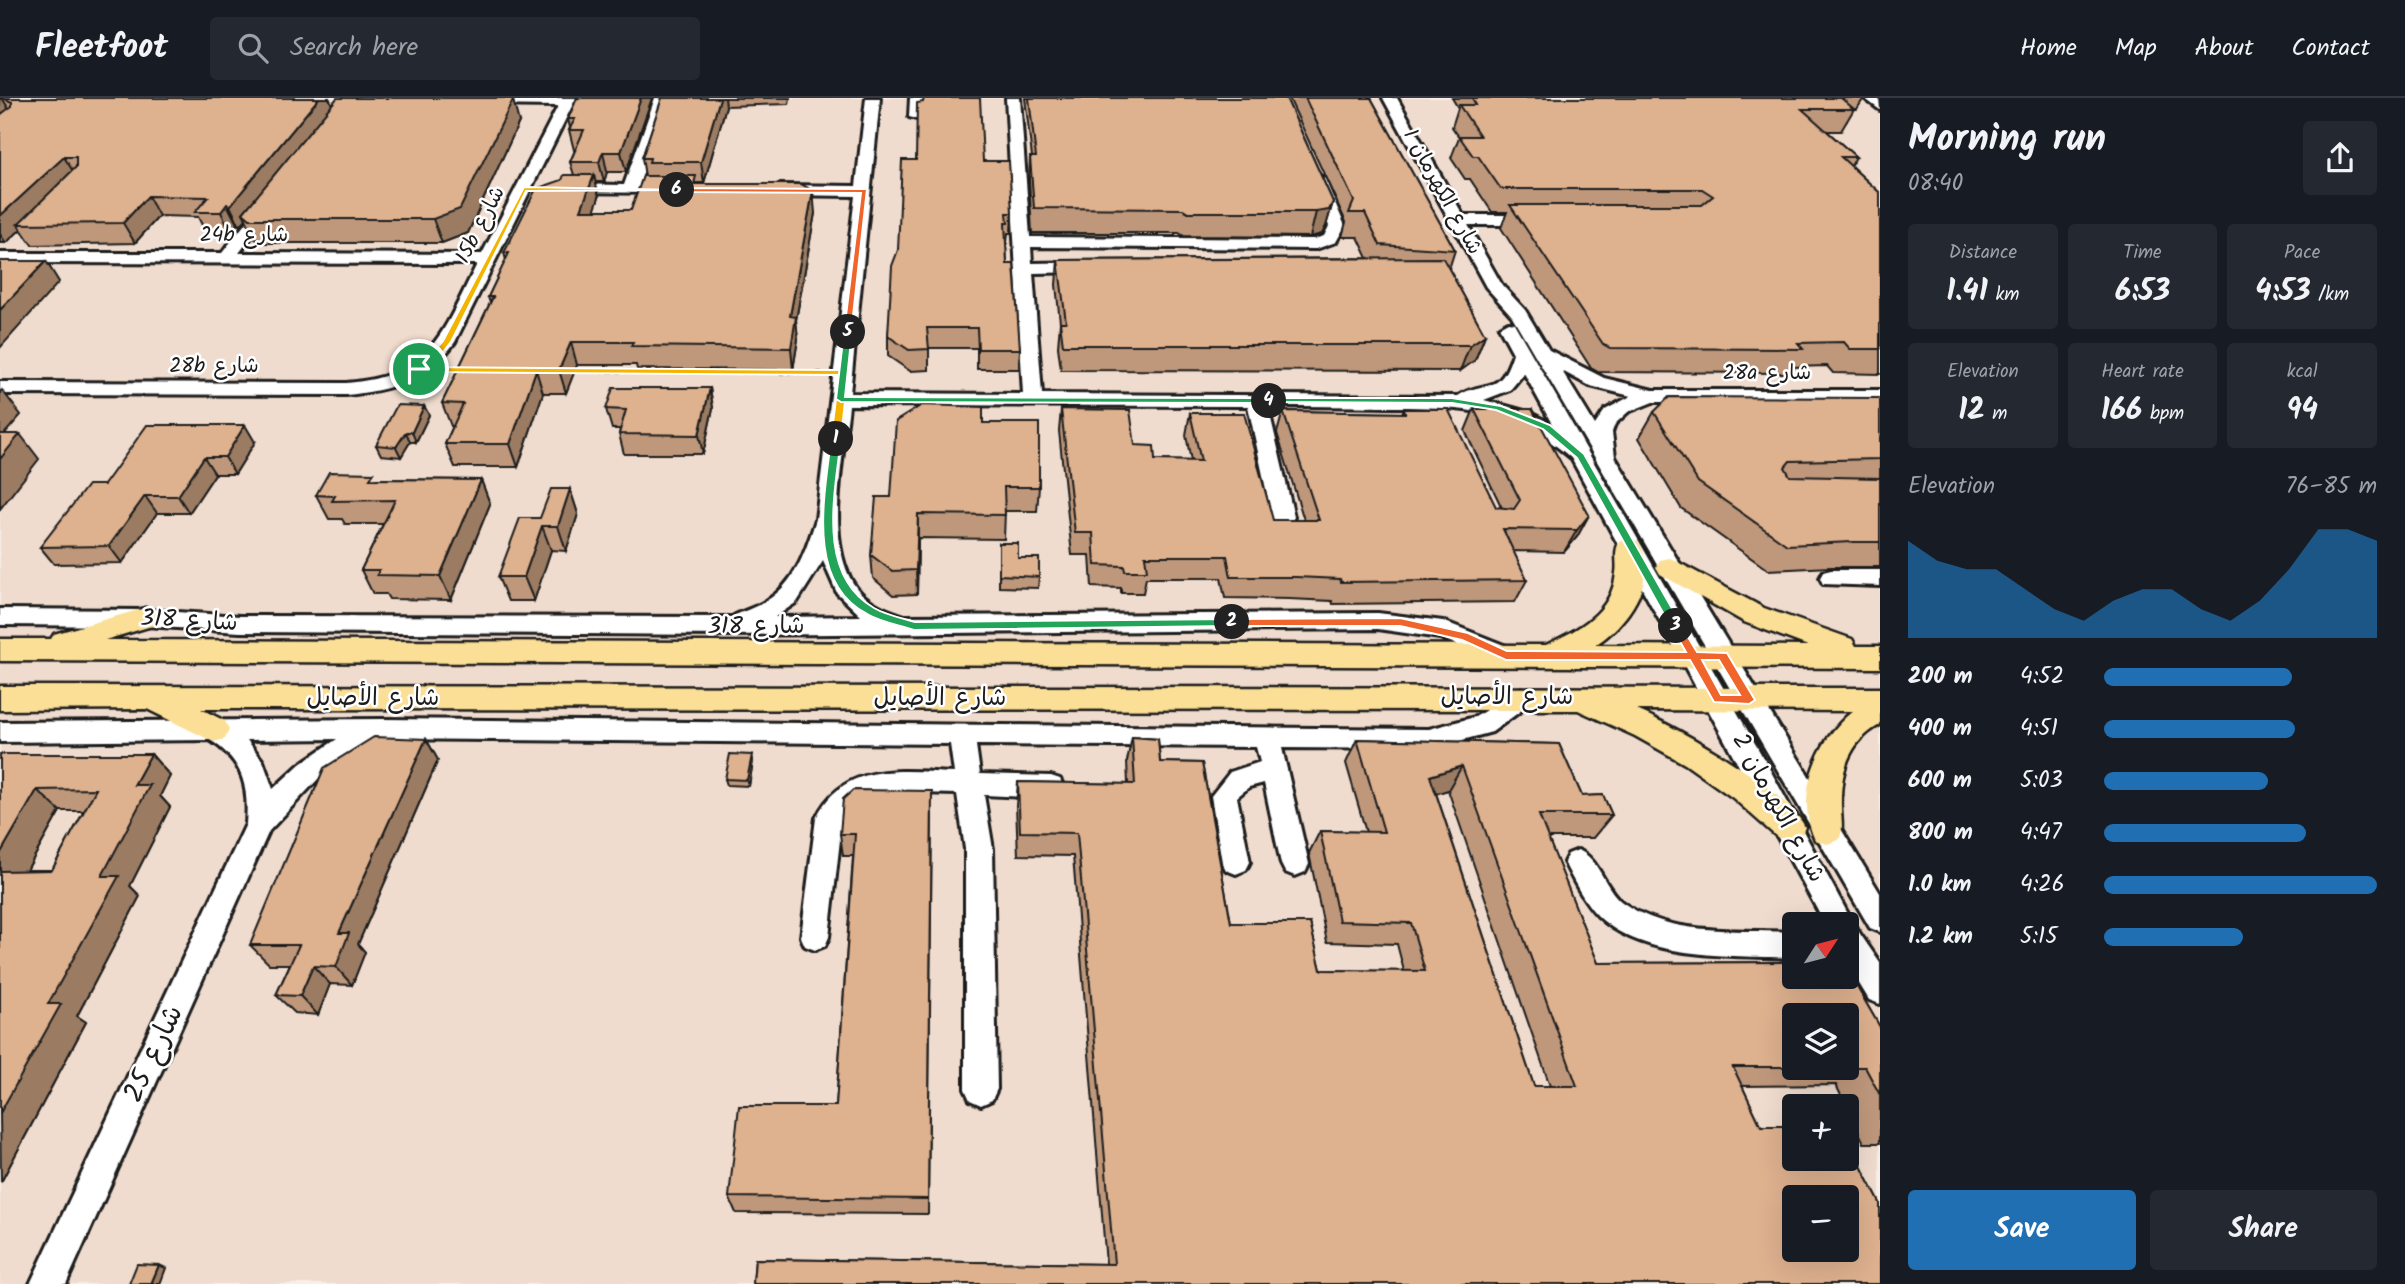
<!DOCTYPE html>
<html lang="en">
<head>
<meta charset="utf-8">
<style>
  :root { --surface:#171b24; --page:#242831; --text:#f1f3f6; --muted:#9ea1a6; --line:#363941; --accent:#1f6fb2 }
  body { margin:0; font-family:Kalam,"Playpen Sans Arabic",sans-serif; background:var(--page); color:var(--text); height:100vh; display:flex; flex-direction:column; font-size:26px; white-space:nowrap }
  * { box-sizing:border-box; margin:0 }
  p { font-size:23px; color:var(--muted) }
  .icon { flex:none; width:38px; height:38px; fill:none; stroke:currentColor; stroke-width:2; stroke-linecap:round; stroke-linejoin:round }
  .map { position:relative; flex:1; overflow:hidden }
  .drawer { display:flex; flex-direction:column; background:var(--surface); width:525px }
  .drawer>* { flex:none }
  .needle { width:46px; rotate:54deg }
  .fabs { position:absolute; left:1782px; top:814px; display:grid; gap:14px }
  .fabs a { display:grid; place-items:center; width:77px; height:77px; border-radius:7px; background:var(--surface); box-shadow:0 7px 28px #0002; font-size:35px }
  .pin { position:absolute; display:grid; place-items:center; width:60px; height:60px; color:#fff; margin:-30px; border:4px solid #fff; border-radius:50%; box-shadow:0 2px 7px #0007 }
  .km { position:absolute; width:35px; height:35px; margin:-18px; border-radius:50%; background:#222; color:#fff; font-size:19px; line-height:35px; text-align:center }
  .round { display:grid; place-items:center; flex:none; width:74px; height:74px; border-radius:7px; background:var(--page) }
  .head { display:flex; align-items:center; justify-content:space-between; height:119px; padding:0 28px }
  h1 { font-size:38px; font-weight:600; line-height:52px }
  .figures { display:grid; grid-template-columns:repeat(3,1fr); gap:10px; height:119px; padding:7px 28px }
  .figures div { display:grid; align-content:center; border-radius:7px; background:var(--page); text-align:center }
  .figures b { font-size:30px; font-weight:600 }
  .figures small { font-size:19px; font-weight:400 }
  .figures p { font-size:19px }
  .chart { height:196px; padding:14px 28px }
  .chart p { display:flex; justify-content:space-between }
  .chart svg { width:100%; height:126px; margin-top:7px; fill:var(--accent); opacity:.7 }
  .action { display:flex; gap:14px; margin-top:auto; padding:14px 28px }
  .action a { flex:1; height:80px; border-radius:7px; background:var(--accent); color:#fff; font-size:28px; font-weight:600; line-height:80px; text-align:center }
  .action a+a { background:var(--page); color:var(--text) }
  ul { padding:0 28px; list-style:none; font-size:23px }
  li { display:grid; grid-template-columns:112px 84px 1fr; align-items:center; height:52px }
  li i { height:18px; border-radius:9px; background:var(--accent) }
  header { display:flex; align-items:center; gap:42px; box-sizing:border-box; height:98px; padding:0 35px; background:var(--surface); border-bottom:2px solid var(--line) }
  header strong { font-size:33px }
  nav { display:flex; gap:38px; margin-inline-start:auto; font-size:24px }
  .search { width:490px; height:63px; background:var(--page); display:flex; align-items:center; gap:18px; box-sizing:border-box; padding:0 24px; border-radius:7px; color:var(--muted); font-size:26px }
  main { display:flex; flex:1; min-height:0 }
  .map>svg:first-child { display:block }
  .built { fill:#f0dcce; fill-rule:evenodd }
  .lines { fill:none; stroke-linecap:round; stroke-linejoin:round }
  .minor-casing { stroke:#1c1c1c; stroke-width:6 }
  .major-casing { stroke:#1c1c1c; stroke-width:5 }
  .path { stroke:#1c1c1c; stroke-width:3.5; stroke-dasharray:5 4.5; stroke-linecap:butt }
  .minor { fill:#fff; fill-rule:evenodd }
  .major { fill:#fbdf96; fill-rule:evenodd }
  .wall { fill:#bf987b; stroke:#1c1c1c; stroke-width:2; fill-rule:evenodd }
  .shaded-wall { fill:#9b7c64; stroke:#1c1c1c; stroke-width:2 }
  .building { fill:#deb18f; stroke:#1c1c1c; stroke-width:2; fill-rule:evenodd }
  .split-1 { fill:#f5b400; stroke:#fff; stroke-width:2 }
  .split-2 { fill:#22a559; stroke:#fff; stroke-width:2 }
  .split-3 { fill:#f0652b; stroke:#fff; stroke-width:2; fill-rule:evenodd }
  .split-4 { fill:#22a559; stroke:#fff; stroke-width:2 }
  .split-5 { fill:#22a559; stroke:#fff; stroke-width:2 }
  .split-6 { fill:#f0652b; stroke:#fff; stroke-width:2 }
  .split-7 { fill:#f5b400; stroke:#fff; stroke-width:2 }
  .labels { text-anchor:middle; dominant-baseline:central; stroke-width:5; stroke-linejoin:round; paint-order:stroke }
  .far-street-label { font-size:21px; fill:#1c1c1c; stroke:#fff }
  .street-label { font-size:24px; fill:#1c1c1c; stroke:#fff }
  .near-street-label { font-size:28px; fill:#1c1c1c; stroke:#fff }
</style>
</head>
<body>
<header>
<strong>Fleetfoot</strong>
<div class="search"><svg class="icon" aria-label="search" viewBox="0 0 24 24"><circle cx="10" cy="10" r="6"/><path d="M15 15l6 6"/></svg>Search here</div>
<nav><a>Home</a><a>Map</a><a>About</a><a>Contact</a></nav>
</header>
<main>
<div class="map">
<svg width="1880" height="1186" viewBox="0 0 1880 1186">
  <rect width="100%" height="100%" fill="#f8efe9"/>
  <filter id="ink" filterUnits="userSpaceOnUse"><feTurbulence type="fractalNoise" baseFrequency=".0143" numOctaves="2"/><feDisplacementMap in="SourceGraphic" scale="14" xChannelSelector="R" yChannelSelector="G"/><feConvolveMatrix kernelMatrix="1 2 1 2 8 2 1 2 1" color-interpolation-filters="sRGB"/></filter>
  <g filter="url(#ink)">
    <path class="built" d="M0,0H1880V1186H0ZM1794,826H1846V878H1794ZM1794,917H1846V970H1794ZM1794,1008H1846V1060H1794ZM1794,1099H1846V1152H1794Z"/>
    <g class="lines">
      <defs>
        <path id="minor" d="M479,0H576L455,244C429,281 390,293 346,297L0,296V284L346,285C433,278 442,235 477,166L0,165V155H222L263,103L269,101L277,106L239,155L482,156L558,8L475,7L473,4Z
          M655,0H669L639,87H670L678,92L675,95L558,94L555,91L563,86L624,87Z
          M866,0H880L850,295L1023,296L1006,0H1020L1030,139L1314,141L1324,138L1329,128L1309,81L1317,76L1325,81L1345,128L1336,144L1316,151L1031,149L1032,165L1091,164L1099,169L1091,174L1033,175L1042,296L1458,298C1487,280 1499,300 1513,255L1499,229L1508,224L1514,225L1768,668L1854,827L1880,865V906L1869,902L1846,864V826H1825L1571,360C1513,309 1460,309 1386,309C1347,308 1307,308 1268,308L1294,419L1291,424H1275L1272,419L1248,308L849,307C844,358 821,456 862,496C875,508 890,513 905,518L1378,515L1443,523L1514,551L1518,557L1514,563L1506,566L1440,540L1378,531L730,537L240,534L145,528L0,527V511L145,512L240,518L732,519C742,513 755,510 766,503C796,485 806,452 816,421L855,98L780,97L772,92L780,87L856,88ZM1524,275L1552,326L1528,314L1484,302L1510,292ZM823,463L837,495L861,518L775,519L797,504Z
          M910,0H924L921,22L909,19Z
          M1383,0H1397L1463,117H1537L1545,122L1537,127H1468L1502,187L1525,212L1549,252L1604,280L1653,292H1880V304H1653L1628,314L1615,326L1612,334L1615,359L1880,795V834L1870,830L1512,218L1486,189ZM1562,273L1590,288L1631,298L1605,312L1595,327Z
          M1864,0H1879L1880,12Z
          M1831,472H1880V488L1823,486L1820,480L1823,474Z
          M1521,590L1530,592L1533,599L1530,606L1492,634L1429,651L1282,650L1309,766L1305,774L1295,778L1285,774L1281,766L1264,685L1249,689L1237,699L1250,764L1246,772L1236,776L1226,772L1222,764L1211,698L1230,674L1260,664L1256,649L976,647L980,676L1051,678L1060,681L1064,689L1060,697L1051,700L984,697L993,751L997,991L992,1002L981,1007L970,1002L965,991V751L957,696L879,694L868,698L842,724L829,839L825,848L815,852L805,848L801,839L816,720C844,663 901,673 954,675L950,646L383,641L319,680L269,733L66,1186H30L246,726C249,688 243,663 210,642L0,644V624L382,621L1429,631L1475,619ZM337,641L300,666L273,691L263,663L247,642Z
          M1578,752C1599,760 1604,790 1622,804C1669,839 1739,831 1794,834V860C1735,857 1644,863 1598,818C1584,804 1573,782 1564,764L1568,756Z"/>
        <path id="major" d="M1629,440L1638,443C1661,480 1626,528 1595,547L1808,548L1744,524L1660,476L1656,469L1660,462L1670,460L1764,510L1852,541L1856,548H1880V570L0,563V541H51L54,536L145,510L155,513L159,520L155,527L105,542L1546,547C1579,531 1612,515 1616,475C1618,464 1613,453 1620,443Z
          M0,588L1880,590V627C1848,644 1840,675 1841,709C1841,722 1844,730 1839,742L1827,746L1815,742C1794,698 1817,641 1853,613L1637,612C1678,630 1786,690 1805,729L1801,739L1789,743L1777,739L1733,700L1685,666L1635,638L1578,612L201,611L225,623L229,632L225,641L214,644L147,611L0,612Z"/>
      </defs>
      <use href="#minor" class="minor-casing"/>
      <use href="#major" class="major-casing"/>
      <path class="path" d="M444,272H463
        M570,273L824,275"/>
      <use href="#minor" class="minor"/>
      <use href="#major" class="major"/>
    </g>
    <path class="wall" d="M0,0H329L332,6L519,24L468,135L442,145H262L254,140L246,121L240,128L237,126L231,135H206L198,119L159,118L135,145L32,147L21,131L6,145H0Z
      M652,0L626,74H607L604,84H595L599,99L594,112H631L645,78L642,60L662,0H790L789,6L726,8L704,85H697L698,86L815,115L796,222L798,241L793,272L637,271L636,267H577L566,295H543L518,369H455L445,346L453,328H451L442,305L490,205L488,199L506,162L504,155L574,77L570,64L575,52H574L569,32L570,30L568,21Z
      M1025,0H1286L1333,104L1326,128L1322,136L1310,139L1184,138L1179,135H1032L1029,82L1030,59H1032Z
      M1289,0H1371L1455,152L1449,171L1485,237L1475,262L1460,273L1061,272L1058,249L1060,224L1056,187L1058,162L1368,160L1358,139H1342L1346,124Z
      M1452,0H1864L1857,11H1854L1841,33H1827L1856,59L1851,68L1880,95V276L1833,275L1827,268L1791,269L1786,275L1598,274L1591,270L1501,130L1507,114H1492L1470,81H1465L1451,60L1459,39L1452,29L1458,10Z
      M983,63L1012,115L1011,135H1008L1007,145H1006L1007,166L1020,251L1019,271H977V250H929V272L910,273L888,258V238L898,152Z
      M710,290L713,310L703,356H624L619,336L620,331H612L606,311Z
      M1880,300V469H1831L1768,472L1681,410L1639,340L1654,314Z
      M424,308L429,317L416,344H410L401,359L381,357L376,347Z
      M1061,311L1135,347L1155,362L1191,363L1186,337L1190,315L1273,422H1304L1277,335L1283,313L1402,315L1404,311L1496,409L1502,410L1465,333L1474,311L1589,417L1577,439L1564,454L1513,453L1527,482L1515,504L1333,506L1332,503L1289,501L1225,500L1221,480H1146L1143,495H1121V490L1092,489L1090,457H1072L1059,333Z
      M983,325L1039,389L1037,413H1005L1004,441L918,440L917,496L893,497L873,480L871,457L891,399Z
      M255,344L235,376H215L189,415H157L122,465L54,466L40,449L104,387Z
      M377,381L481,382L490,406L451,502L389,501L386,496H373L361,472L383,426H345L342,421H329L316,397Z
      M570,391L578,416L566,453L551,452L534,503H508L498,479L540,420Z
      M999,445L1018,460L1039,479L1038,490L999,489Z
      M1132,639L1158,641L1160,664L1202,665L1231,825H1310L1321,872L1404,873L1397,846L1327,844L1309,755L1320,733L1366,734L1346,665L1357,641L1559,646L1582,698L1603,697L1612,717L1593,740H1548L1598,865L1794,864V878H1846V870L1880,929V1045H1864L1836,987L1742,988L1761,1028H1794V1060H1846V1039L1880,1105V1186H753L755,1161L1106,1166L1073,758L1018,757L1016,708L1018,684L1128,686L1127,663ZM1448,692L1550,988H1534L1436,695ZM1794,917H1846V970H1794ZM1794,1099H1846V1152H1794Z
      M426,641L438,662L358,846L365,854L352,887L330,886L318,917L295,915L276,897L290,866H269L250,847Z
      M0,656H151L170,678L160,698L170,709L130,788L140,798L77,918L86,924L1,1084ZM60,713H84L52,772H27Z
      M752,657L753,663L749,688L727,687L725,681Z
      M932,716L928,1116L736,1115L729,1099L836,1008L853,758H843L840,736Z"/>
    <path class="shaded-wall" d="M2,0L14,19L0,28V1Z
      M319,0H329L334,11L243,115L246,121L240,128L230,108Z
      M641,0H652L626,74L621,54Z
      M720,0H725L726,8L704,85L701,64Z
      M513,2L519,24L468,135L442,145L433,121Z
      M603,54L607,74L604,84L599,64Z
      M64,59L76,78L18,126L21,131L6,145L0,136V118Z
      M594,77L599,99L587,133L581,112Z
      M813,93L815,115L796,222L798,241L793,272L791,250L790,218Z
      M148,98L159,118L135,145L123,125Z
      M1333,104L1326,128L1322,136L1310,139L1316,114Z
      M227,106L237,126L231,135L221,114Z
      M46,163L59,184L0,250V212Z
      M1485,237L1475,262L1460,273L1470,247Z
      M571,244L577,267L566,295L559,272Z
      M536,272L543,295L518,369L510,346Z
      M710,290L713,310L703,356L699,337Z
      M2,292L21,317L0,341V294Z
      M424,308L429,317L416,344L412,334Z
      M245,327L255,344L235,376L225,359Z
      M406,334L410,344L401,359L396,349Z
      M20,336L39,361L0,411V361Z
      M204,359L215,376L189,415L178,398Z
      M481,382L490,406L451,502L440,478Z
      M570,391L578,416L566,453L558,428Z
      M145,398L157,415L122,465L109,448Z
      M918,416V440L917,496L916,472Z
      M1589,417L1577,439L1564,454L1577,432Z
      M542,428L551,452L534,503L524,479Z
      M426,641L438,662L358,846L365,854L352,887L336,869L339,835Z
      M151,656L170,678L160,698L170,709L130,788L140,798L77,918L86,924L1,1084L0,1015L48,906L102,778L134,687Z
      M752,657L753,663L749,688L747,682Z
      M1462,668L1448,692L1417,702L1430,678Z
      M37,692L60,713L15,793L0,781V756Z
      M313,868L330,886L318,917L300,898Z
      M159,1167L166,1170L160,1186H151Z"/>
    <path class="building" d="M3,0H319L230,108L227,106L221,114H195L208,99L148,98L123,125L18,126L76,69V59H64L0,118V17L12,8V4Z
      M337,0H510L513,2L460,111L433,121H250L243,115Z
      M577,0H641L621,54H603L599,64H570L584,32H569L575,21H568Z
      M662,0H720L701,64H649L650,60H642Z
      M924,0H980L983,63H1009L1012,115H1007L1008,125H1005L1007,166H1014L1020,251H978L977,230H927L929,251L909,252L888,238L892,168L898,152L902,62H916L917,5L923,4Z
      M1029,0H1286L1333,104L1329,112L1316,114H1188L1183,111L1034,110L1030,59H1036Z
      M1305,0H1371L1455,152L1380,147L1365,115H1349L1354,103Z
      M1472,0H1841L1854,11H1802L1856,59H1841L1880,95V251H1850L1844,244L1798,245L1803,251L1610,250L1603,246L1510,107H1702L1713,98L1702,91H1501L1478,58H1473L1459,38H1480L1459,7H1476Z
      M564,77H594L581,112H631L643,78H696L694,86H801L813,93L790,218L796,219L791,250L631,248L633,244H571L559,272H536L510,346H445L463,306L442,305L493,199H488L509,155H504L536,91L562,82Z
      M1443,160L1485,237L1470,247H1063L1060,224H1066L1058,162Z
      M0,163H46L0,212Z
      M613,290H710L699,337L619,336L626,312L606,311Z
      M1669,299L1880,300V361L1790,363L1785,369L1790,378L1880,380V444H1852L1787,447L1698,384L1654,314Z
      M397,307L424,308L412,334H406L396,349L376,347Z
      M922,307L983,309V325H1039V389H1004L1005,417L918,416L916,472L892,473L871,457L876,399H891L896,323Z
      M1061,311L1130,312L1135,347L1154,348L1155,362L1201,363L1190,315H1244L1273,422H1319L1283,313L1405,315L1404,311H1448L1496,409L1514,411L1520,402L1474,311H1532L1589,417L1577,432L1503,431L1527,482L1341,484L1340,481L1296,479H1231L1227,458H1145L1147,473H1125L1124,468L1095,467L1093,435H1075Z
      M147,327H245L225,359H204L178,398H145L109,448L40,449L88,387H104Z
      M0,336H20L0,361Z
      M329,374L374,375L370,381L481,382L440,478L377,477L379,472H361L395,402L332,403L335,398L316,397Z
      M551,391H570L558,428H542L524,479H498L520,420H540Z
      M999,445H1018V460H1039V479L999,477Z
      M374,639L426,641L339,835H349L336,869L313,868L300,898L276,897L299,847H250L324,670Z
      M1132,639L1158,641L1160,664L1202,665L1231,825H1310L1321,872L1425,873L1411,825L1339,823L1320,733L1384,734L1357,641L1559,646L1582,698L1603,697L1612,717H1539L1598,865L1794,864V878H1846V870L1880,929V997L1865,969H1846V917H1794V969H1733L1761,1028H1794V1060H1846V1039L1880,1105V1186H753L755,1161L1114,1166L1077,735L1020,734L1018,684L1135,686ZM1462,668L1577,988H1534L1430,678ZM1794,1099H1846V1152H1794Z
      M0,656H151L134,687H150L102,778H119L48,906H61L0,1015V773L52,772L96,691L37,692L0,756Z
      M730,656L752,657L747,682L725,681Z
      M853,692L932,693L928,1101L729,1099L739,1008H836L855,736H840L843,701Z
      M137,1166L159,1167L151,1186H129Z"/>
  </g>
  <path class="split-1" d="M416,269L844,272L848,275L841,341L836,344L831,341L839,277L419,274Z"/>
  <path class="split-2" d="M836,338L841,341C835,395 816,477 874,510C886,517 901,520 915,524L1232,521L1238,524L1232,528L914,532C899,527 881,524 867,516C805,484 825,396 831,341Z"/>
  <path class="split-3" d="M1400,520L1468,535L1507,553L1686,554L1671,528L1676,524L1680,526L1697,554L1727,555L1755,602L1749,606L1714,604L1690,562H1506L1462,542L1400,528H1232L1227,524L1232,521ZM1702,562H1719L1740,597H1721Z"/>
  <path class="split-4" d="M1269,300H1452L1501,308L1550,327L1584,356L1682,528L1672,531L1577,360L1543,331L1496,312L1452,305L1265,304Z"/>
  <path class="split-5" d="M848,232L852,234L845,299L1269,300L1273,303L1269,305L841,304L836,301L844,234Z"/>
  <path class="split-6" d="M675,90L867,91L851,236L844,234L861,95L677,94Z"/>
  <path class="split-7" d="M524,89L681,92L526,93L451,244C442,255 431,273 416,273V269L430,258L443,243Z"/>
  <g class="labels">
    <g class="far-street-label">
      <text transform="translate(1442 94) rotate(61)">شارع الكهرمان 1</text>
      <text transform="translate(481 127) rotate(-63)">15b شارع</text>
      <text x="244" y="137">24b شارع</text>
      <text x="214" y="268">28b شارع</text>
      <text x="1767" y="275">28a شارع</text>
    </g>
    <g class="street-label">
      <text transform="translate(189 523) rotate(3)">شارع 318</text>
      <text x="756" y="528">شارع 318</text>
      <text x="1507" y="599">شارع الأصايل</text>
      <text x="373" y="600">شارع الأصايل</text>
      <text x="940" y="600">شارع الأصايل</text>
      <text transform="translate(1778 710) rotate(61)">شارع الكهرمان 2</text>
    </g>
    <g class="near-street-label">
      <text transform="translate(154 956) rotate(-65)">شارع 25</text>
    </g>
  </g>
</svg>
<div class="fabs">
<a><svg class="needle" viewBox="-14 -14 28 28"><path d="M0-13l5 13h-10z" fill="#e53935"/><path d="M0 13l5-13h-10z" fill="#9ea1a6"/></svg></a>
<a><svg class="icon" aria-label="layers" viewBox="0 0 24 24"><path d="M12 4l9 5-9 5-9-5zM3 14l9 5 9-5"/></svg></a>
<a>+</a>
<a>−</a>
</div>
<div class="pin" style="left:419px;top:271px;background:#1e9e55"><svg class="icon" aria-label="arrive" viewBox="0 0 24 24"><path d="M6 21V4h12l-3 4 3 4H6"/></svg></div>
<b class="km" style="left:836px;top:341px">1</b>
<b class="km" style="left:1232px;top:524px">2</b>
<b class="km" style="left:1676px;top:528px">3</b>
<b class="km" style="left:1269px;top:303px">4</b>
<b class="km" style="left:848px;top:234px">5</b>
<b class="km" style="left:677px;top:92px">6</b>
</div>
<section class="drawer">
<div class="head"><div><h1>Morning run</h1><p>08:40</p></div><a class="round"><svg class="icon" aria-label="share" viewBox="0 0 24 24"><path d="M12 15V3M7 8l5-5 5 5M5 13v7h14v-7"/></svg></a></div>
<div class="figures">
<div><p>Distance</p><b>1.41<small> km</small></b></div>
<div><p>Time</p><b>6:53</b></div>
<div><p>Pace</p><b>4:53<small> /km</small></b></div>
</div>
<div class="figures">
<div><p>Elevation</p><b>12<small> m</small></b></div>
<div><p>Heart rate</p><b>166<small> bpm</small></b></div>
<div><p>kcal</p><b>94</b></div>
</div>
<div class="chart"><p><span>Elevation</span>76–85 m</p>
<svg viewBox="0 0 160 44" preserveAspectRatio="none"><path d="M0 44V10L10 17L20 20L30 20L40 27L50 34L60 38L70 31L80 27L90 27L100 34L110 38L120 31L130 20L140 6L150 6L160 10V44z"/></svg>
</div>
<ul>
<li><b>200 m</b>4:52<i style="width:69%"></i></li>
<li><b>400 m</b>4:51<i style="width:70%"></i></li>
<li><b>600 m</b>5:03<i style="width:60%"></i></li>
<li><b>800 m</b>4:47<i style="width:74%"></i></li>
<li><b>1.0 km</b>4:26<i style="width:100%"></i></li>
<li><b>1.2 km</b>5:15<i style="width:51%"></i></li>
</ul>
<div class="action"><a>Save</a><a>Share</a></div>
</section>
</main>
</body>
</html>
